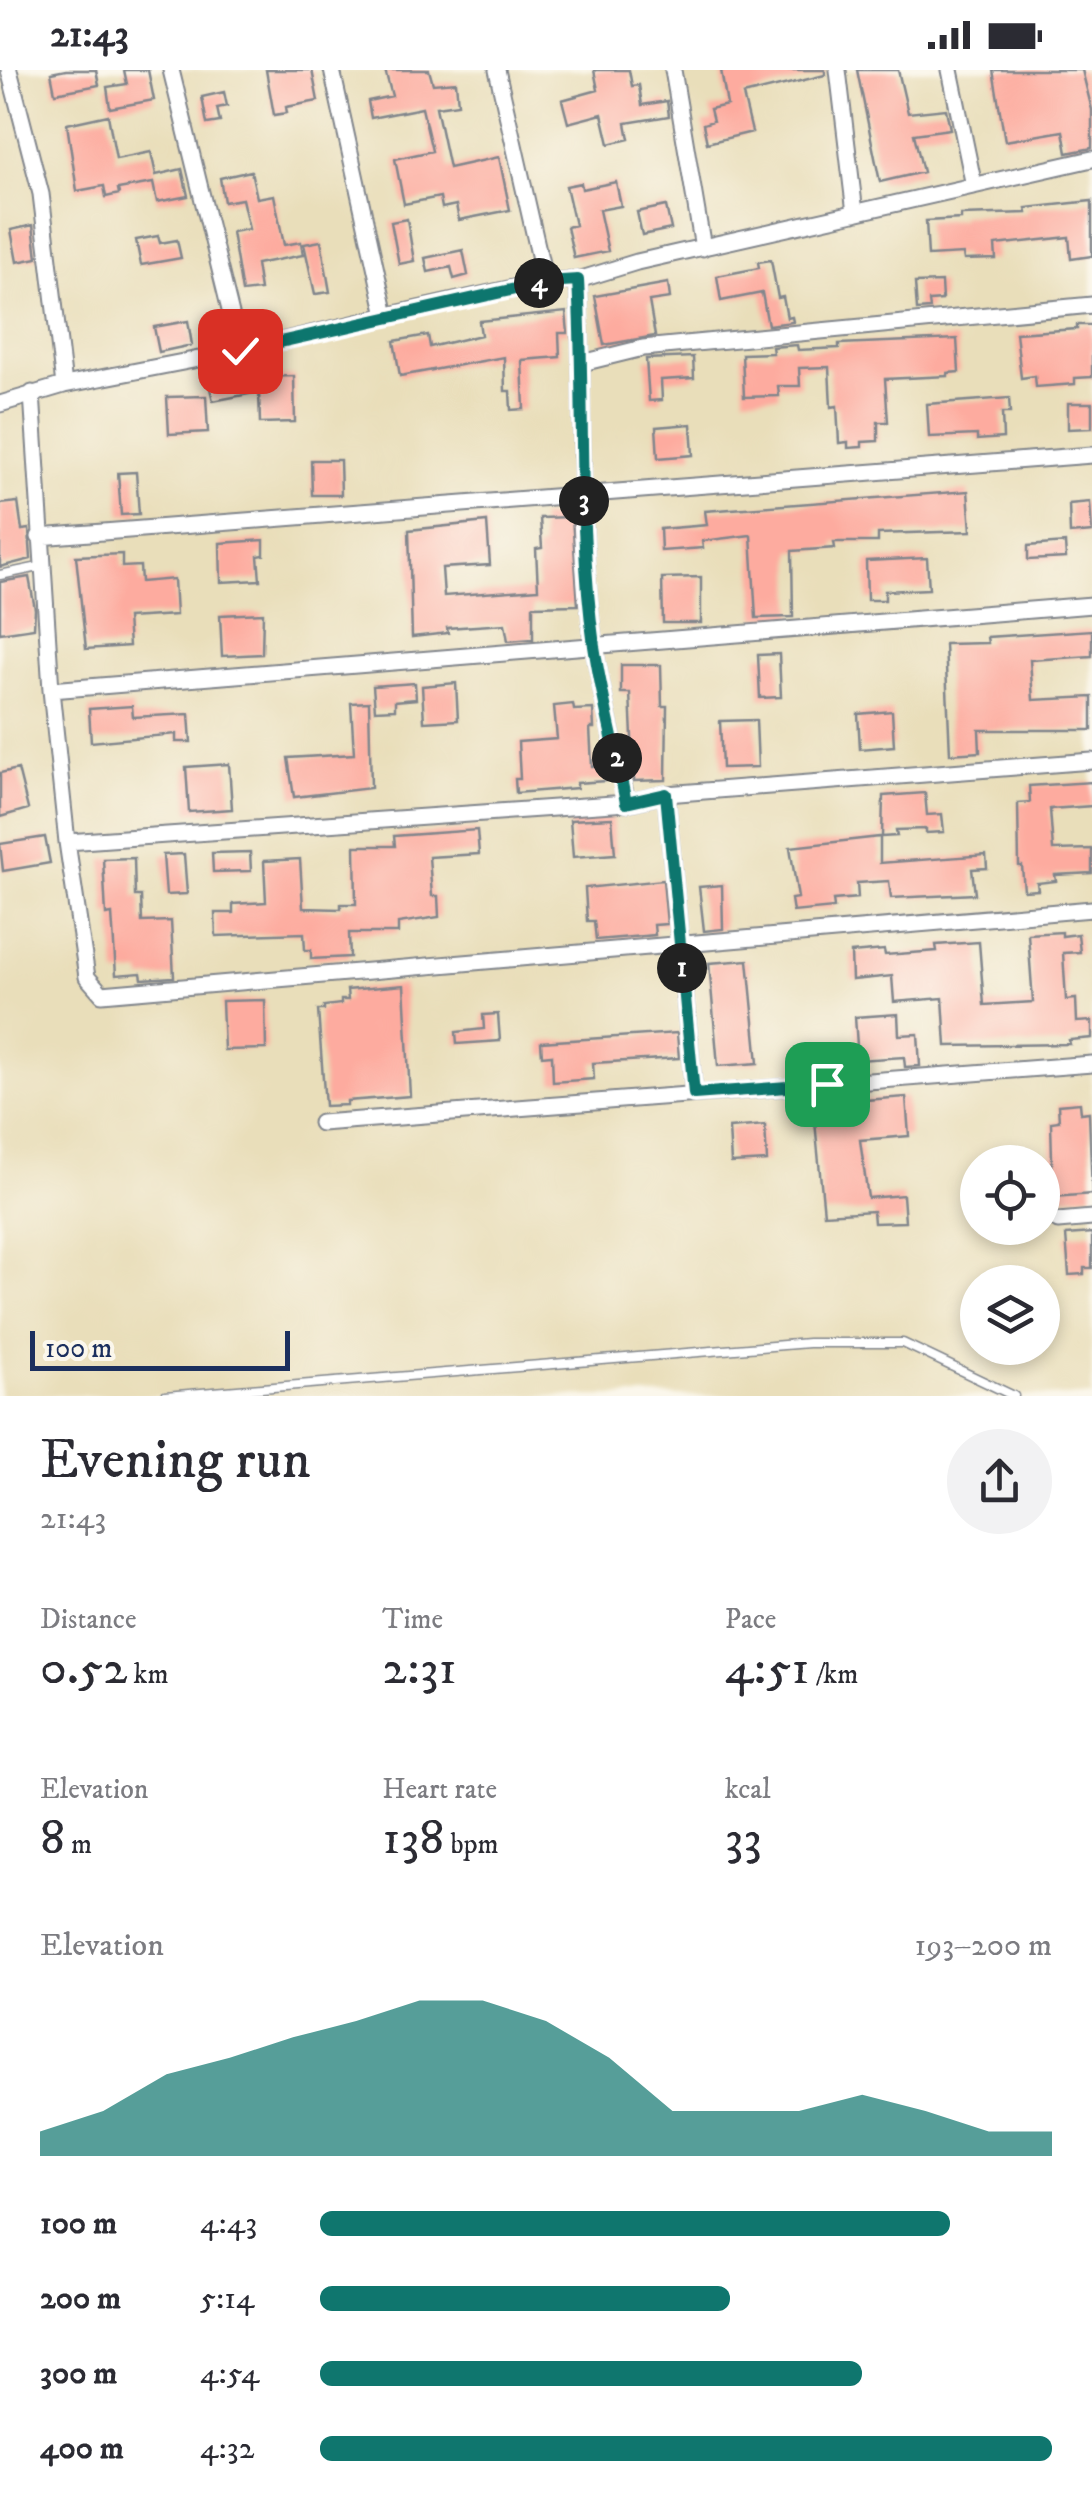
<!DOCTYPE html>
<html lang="en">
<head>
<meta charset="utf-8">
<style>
  :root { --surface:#fff; --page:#f2f2f3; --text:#2b2b33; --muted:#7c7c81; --accent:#0f766e }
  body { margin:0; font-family:"IM FELL DW Pica",serif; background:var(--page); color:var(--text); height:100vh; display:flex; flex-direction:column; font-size:38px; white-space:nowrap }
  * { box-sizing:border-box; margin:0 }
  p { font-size:32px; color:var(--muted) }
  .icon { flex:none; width:55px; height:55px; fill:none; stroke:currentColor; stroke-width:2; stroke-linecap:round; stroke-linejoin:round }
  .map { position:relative; height:1326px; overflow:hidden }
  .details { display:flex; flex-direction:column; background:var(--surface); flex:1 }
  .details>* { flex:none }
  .controls { position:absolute; left:960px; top:1075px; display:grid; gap:20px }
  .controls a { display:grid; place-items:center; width:100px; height:100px; border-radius:50%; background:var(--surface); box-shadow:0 5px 15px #0003; font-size:50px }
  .scale { position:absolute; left:30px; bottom:25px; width:260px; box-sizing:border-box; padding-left:10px; border:5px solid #1b2f5e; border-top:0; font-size:28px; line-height:35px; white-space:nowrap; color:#1b2f5e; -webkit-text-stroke:8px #fbf7ec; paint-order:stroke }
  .pin { position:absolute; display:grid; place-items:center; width:85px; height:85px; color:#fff; margin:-42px; border-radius:20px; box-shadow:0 5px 15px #0006 }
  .km { position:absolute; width:50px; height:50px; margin:-25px; border-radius:50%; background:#222; color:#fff; font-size:28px; line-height:50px; text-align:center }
  .round { display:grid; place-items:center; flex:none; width:105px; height:105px; border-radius:52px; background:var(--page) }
  .headline { display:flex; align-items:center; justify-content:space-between; height:170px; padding:0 40px }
  h1 { font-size:55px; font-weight:600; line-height:75px }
  .figures { display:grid; grid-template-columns:repeat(3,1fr); gap:15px; height:170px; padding:10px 40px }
  .figures div { display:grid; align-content:center }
  .figures b { font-size:50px; font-weight:600 }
  .figures small { font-size:28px; font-weight:400 }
  .figures p { font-size:28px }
  .chart { height:280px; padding:20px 40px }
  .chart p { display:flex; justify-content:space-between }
  .chart svg { width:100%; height:180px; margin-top:10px; fill:var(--accent); opacity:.7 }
  ul { padding:0 40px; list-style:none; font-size:32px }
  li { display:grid; grid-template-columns:160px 120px 1fr; align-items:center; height:75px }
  li i { height:25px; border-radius:12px; background:var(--accent) }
  .status { display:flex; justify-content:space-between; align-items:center; height:70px; padding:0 50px; background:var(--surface); direction:ltr }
  .status svg { height:28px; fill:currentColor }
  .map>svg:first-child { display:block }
  .building { fill:#fdab9f }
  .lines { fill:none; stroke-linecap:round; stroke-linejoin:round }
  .lane-casing { stroke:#82868c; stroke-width:11 }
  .street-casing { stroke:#82868c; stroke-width:19 }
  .lane { stroke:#fff; stroke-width:8 }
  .street { stroke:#fff; stroke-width:15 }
  .route-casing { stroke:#fff; stroke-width:20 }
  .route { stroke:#0f766e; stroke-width:12 }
</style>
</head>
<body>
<div class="status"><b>21:43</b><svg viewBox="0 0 49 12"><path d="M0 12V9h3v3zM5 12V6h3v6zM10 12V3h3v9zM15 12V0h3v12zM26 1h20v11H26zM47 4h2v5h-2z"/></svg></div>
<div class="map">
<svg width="1092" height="1326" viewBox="0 0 1092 1326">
  <rect width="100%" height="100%" fill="#fbf7ec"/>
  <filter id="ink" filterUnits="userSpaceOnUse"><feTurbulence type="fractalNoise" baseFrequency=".01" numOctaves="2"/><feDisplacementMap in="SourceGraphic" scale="20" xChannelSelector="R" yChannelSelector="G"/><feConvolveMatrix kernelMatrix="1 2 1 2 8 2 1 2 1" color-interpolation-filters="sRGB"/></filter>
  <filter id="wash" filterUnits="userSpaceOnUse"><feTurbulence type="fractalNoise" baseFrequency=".0048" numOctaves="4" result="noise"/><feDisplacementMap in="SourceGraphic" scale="40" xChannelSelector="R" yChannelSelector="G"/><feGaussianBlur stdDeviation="2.25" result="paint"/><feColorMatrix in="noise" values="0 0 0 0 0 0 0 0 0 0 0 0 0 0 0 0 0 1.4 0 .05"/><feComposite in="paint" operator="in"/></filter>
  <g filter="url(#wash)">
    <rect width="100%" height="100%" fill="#e9deba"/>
    <g id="blocks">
      <path class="building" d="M66,0H96L99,15L55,23L51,3Z
        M124,0H148L154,30L110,38L107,17L127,14Z
        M266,0H312L318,31L286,37L287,43L274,45Z
        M385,0H429L433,14L456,12L458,34L436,37L449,98L499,87L510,140L459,150L456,135L442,138L440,127L404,134L395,89L432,81L422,38L371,48L368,31L392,26Z
        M594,0H629L632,16L639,15L642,35L667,31L669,46L626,53L629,69L609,74L602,44L568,53L562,30L598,20Z
        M721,0H825V5L743,25L752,62L707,73L703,54L713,51L710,39L727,35Z
        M857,0H898L908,43L946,39L950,59L914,64L923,102L880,112Z
        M993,0H1082L1092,40V78L1067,83L1063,61L1005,71Z
        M224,22L227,36L217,38L220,52L207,54L202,27Z
        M108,45L116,89L151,82L156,105L182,99L188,126L157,132L153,113L118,119L119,124L106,127L104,116L77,121L67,54Z
        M251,101L257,128L274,125L284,175L301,172L303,185L256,194L260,220L242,222L232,162L249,159L242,129L224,132L220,108Z
        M616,112L621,136L599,140L608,181L574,188L567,157L575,155L566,116L581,113L582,119Z
        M1092,131V186L1071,189L1069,167L995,175L996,189L964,190L963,184L928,186L926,151L961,149V145L1027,143L1026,138Z
        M666,136L671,159L642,165L637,142Z
        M407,149L414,191L399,194L391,152Z
        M33,155L37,188L17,192L11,160Z
        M158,166L160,173L177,170L181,188L141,195L136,170Z
        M321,171L330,222L315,224L304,174Z
        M463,180L468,205L454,209L451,197L428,202L425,188Z
        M771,190L778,228L783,227L787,248L792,247L793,252L768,255L762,223L721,231L717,206L759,198L758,192Z
        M941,212L942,230L929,231L930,239L917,240L915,213Z
        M668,213L670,228L649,231L655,266L604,275L595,226Z
        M566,242L568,263H559L560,287L522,290L524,339L511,340L510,321H505L504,287L400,306L394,271L428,265L430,277L481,265L479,251Z
        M188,251L192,275L159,282L154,257Z
        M1077,255H1092V307L1075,308V314L1036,317L1035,306L1021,308L1016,263L1077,259Z
        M957,269L959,302L948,303V306L885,309L888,352H878V371L862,372V377L848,378V372L839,373L837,336L831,337L829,297L799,298L800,316H778L779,326L744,327L742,284L773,283L772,277L797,275L798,280L839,278V274Z
        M693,287L694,308L661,310L662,330L649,331L646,289Z
        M294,306L295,352L260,353L259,322L213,331L210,318L263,307Z
        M206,326L208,362L169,364L167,327Z
        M1009,328L1010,343H1002L1003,368L977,370V365L929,367L927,334Z
        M1068,333H1092V358L1068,359Z
        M691,354L693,385L658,388L656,357Z
        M311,390H340L341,425H312Z
        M136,402L139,444L121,445L118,403Z
        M968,421L971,461L878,464V472H834L835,478L792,481L793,547L756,548L751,465L702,471L703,478L661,481L660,459L707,455L705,441Z
        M18,432L22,460L29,459L31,489L0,497V434Z
        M1090,432L1092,462L1070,464L1069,434Z
        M572,447L578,535L533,536V569L508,571L505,554L447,558L448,563L412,567L409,460L487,452L490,495L442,498L444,526L538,519L536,479L542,478L540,448Z
        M264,470V485L258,486L260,510L221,512L220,473Z
        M1065,473L1066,488L1028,490V476Z
        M122,484V497L140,496L141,512L174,509L176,545L127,548L129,576L86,579L76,486Z
        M927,488L929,519L885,521V530H867L866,491Z
        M29,507L35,539L34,558L0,563V512Z
        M701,507V553H663L662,508Z
        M263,543L262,584L222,586L220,545Z
        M1092,560V586L1030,590L1033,630L1092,627V660H979L980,682L950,684L945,574L988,573L987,567Z
        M779,584L781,627L760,628L758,585Z
        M621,595H661L662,636H667L666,710L634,711L630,623H621Z
        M415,613L416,629L395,631V639L375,640L373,616Z
        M456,613L458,650L424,652L422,616Z
        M369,632L371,718L294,727L288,688L354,684L351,633Z
        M573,634L574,640L593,639L594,658H590L592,696H603L605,711L577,713V718L516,723L515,709H520L518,672L557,669L554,636Z
        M132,636L133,647L189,644L191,672H176V664L91,672L89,639Z
        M892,641L894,676L860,679L858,644Z
        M756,650L758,697L722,698L720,651Z
        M229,694L232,739L189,742L186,697Z
        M18,699L28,739L0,747V703Z
        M1092,712V736L1050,739L1053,780L1092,779V803L1055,805L1056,811L1037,813L1038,820L1024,821L1022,796H1019L1018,733L1030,732L1029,716Z
        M925,723L927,745L942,744L944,762L926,763V759L896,760L897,766L882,767L883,726Z
        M612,748L615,784L573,787L570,750Z
        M477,760L479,784L429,787L432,826H438L439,847L398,853V863H349L350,887L311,889V880H305L304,863L216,866L215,843H233V834L266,832L264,791L300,789L303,838L341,839V834H356L355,776H395L394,766Z
        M45,767L50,793L3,801L0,774Z
        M880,767V793L986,785L987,798L972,799L975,824L891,828L889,811L857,813L858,828L833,830L834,838L793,842L791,829L798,828L790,777Z
        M250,782L251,801L213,802L212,783Z
        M184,784L187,824L166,825L163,785Z
        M134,788L135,826H141L142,852L171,851L174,907L142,909L141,903L116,905L112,844L106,845L103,789Z
        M663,810L667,854L654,855L655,865L596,870L594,851H587L585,818Z
        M722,815L723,859L704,861L699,817Z
        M1062,862V866L1078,864L1080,882L1063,883L1066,930L1076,929L1077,952L1092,951V968L1069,970L1070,974L946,976L943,928L894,932L892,906L852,910L851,883L884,880L885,885L937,881L936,875L979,872L984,935L1033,932L1028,864Z
        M748,890L758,993L718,996L709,893Z
        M404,915L410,1026L347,1031V1035L325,1036L318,940H324V936L341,934V930H348L347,920Z
        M265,930L266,979L224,980L222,931Z
        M498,944L500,971L457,974L456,962L484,959L483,945Z
        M898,944L899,965L918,964L920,996L905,997L904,987L858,990L855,947Z
        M677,963L679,988L593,993L594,1009L553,1012L552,985L542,986L541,972Z
        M906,1027L909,1066L860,1070L868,1128L903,1125L905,1152L874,1153L873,1141L824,1144L814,1041L865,1038V1030Z
        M1080,1033L1081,1043L1089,1042L1092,1124L1053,1127L1051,1052L1059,1051L1058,1035Z
        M765,1055L767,1091L731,1093L729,1058Z
        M1092,1163V1198H1084V1204L1069,1205L1066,1165Z"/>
    </g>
  </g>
  <g filter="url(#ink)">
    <use href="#blocks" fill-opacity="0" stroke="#82868c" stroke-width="2.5"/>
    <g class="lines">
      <defs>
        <path id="lane" d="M0,505L44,496
          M165,1326L808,1273H903L1014,1326"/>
        <path id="street" d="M9,0L41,124L64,315
          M171,0L240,281
          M332,0L386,246
          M497,0L545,211
          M673,0L703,178
          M838,0L855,143
          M950,0L974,116
          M578,210C585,332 577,455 594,576C602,629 616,681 627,733
          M582,293L643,278L1092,235
          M32,323L51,620L67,772L87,907L102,924L1092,839
          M0,334L64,315L240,281L386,246L545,211L578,210L637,192L1092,89
          M39,467L1092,385
          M51,620L1092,535
          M666,724L694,1024
          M67,772L627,733L666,724L1092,691
          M321,1053L1092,994
          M1058,1151L1092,1148"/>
      </defs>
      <use href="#lane" class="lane-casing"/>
      <use href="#street" class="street-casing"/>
      <use href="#lane" class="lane"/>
      <use href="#street" class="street"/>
    </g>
  </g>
  <g class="lines" filter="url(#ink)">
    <defs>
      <path id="route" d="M240,281L546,212L578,210C585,331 577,455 594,576C602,629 616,681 626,733L666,724L694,1024L827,1014"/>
    </defs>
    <use href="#route" class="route-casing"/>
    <use href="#route" class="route"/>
  </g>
</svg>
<div class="controls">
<a><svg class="icon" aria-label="locate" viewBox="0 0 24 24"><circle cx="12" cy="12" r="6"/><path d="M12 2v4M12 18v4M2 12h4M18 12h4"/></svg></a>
<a><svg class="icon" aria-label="layers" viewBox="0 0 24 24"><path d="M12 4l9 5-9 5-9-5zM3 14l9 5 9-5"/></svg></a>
</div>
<div class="scale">100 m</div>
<div class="pin" style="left:827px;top:1014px;background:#1e9e55"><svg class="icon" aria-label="arrive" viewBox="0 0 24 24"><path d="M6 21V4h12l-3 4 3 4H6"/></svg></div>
<div class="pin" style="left:240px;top:281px;background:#d93025"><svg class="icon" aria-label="check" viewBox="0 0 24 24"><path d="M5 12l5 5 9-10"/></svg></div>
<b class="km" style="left:682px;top:898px">1</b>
<b class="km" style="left:617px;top:688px">2</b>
<b class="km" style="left:584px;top:431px">3</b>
<b class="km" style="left:539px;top:213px">4</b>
</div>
<section class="details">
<div class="headline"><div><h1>Evening run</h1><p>21:43</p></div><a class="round"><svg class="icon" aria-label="share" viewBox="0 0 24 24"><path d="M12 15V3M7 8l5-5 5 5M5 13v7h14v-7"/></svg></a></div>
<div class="figures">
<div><p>Distance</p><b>0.52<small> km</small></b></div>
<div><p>Time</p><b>2:31</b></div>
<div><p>Pace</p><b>4:51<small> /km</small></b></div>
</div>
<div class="figures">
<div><p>Elevation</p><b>8<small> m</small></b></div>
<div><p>Heart rate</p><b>138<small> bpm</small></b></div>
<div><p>kcal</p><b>33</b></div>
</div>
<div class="chart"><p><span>Elevation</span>193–200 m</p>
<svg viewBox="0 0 160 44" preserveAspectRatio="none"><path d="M0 44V38L10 33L20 24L30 20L40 15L50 11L60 6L70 6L80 11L90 20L100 33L110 33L120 33L130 29L140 33L150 38L160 38V44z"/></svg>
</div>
<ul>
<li><b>100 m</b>4:43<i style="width:86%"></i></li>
<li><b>200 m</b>5:14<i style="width:56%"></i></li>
<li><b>300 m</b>4:54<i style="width:74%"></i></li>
<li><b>400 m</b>4:32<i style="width:100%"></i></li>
</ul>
</section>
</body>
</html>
